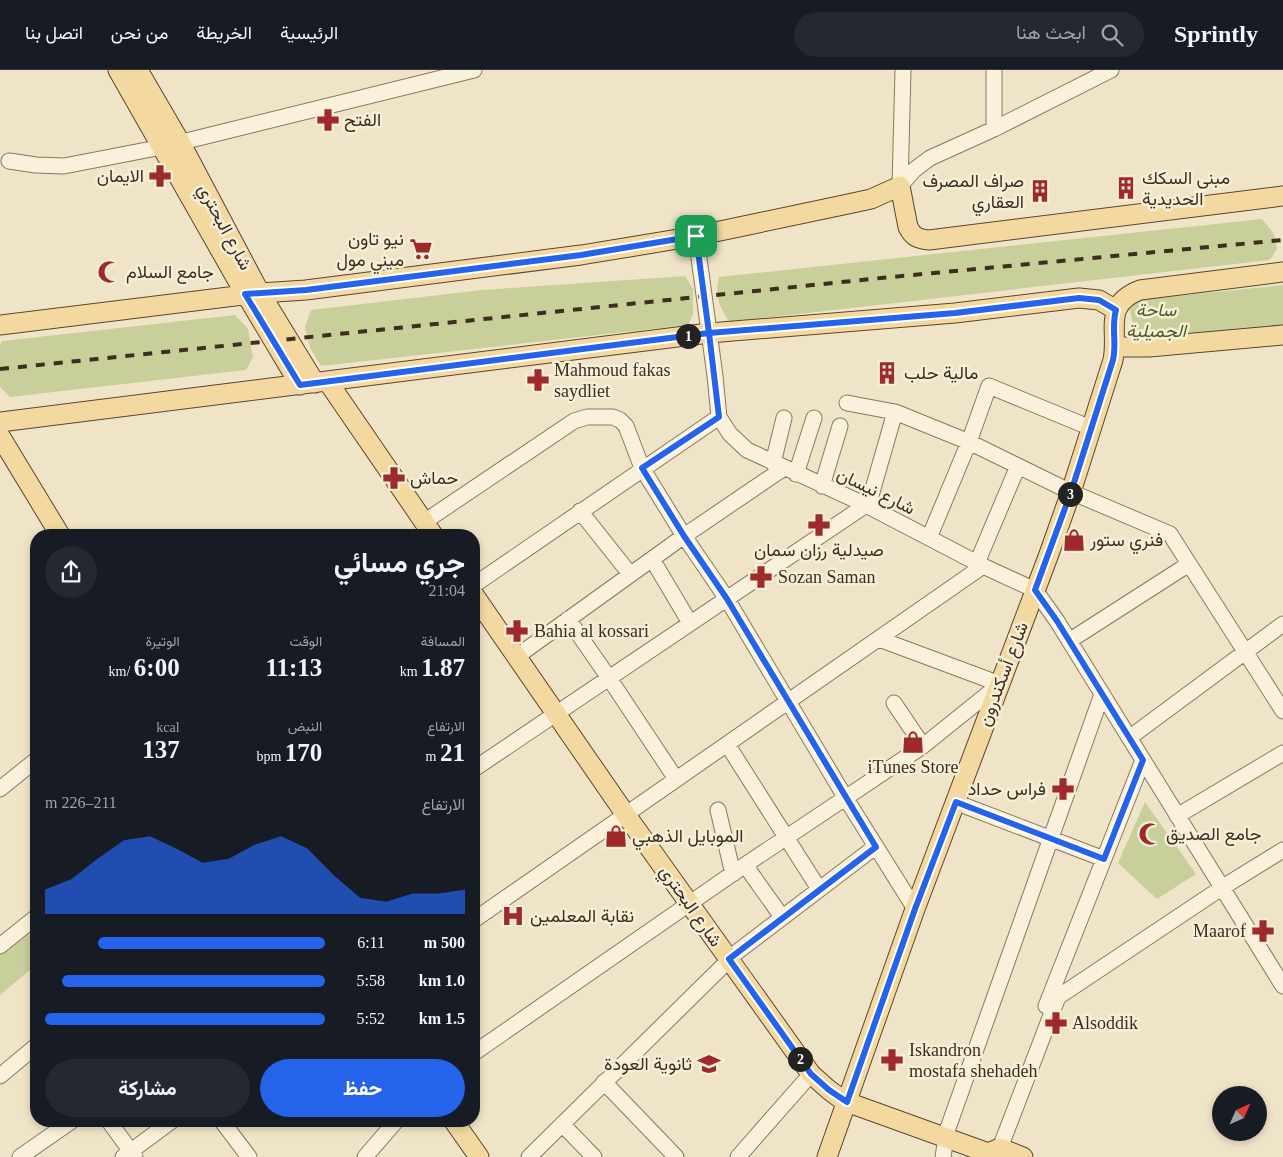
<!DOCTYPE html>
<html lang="ar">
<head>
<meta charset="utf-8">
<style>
  :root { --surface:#171b24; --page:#242831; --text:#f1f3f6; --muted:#9ea1a6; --line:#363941; --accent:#2563eb }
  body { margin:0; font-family:"Times New Roman",Vazirmatn,serif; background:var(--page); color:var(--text); direction:rtl; height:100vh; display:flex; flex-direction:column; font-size:19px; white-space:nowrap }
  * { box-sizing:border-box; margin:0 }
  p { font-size:16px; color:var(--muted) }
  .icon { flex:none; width:28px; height:28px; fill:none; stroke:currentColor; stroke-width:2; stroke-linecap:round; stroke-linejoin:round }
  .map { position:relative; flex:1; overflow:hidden; direction:ltr }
  .drawer { position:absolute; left:30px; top:459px; width:450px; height:598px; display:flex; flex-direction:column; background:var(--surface); border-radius:20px; box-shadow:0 2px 8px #0003; direction:rtl }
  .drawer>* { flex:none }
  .needle { width:32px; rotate:45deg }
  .tools { position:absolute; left:1212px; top:1016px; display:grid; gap:10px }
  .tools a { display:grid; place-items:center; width:55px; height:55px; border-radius:50%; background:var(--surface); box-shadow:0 2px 8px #0003; font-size:25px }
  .pin { position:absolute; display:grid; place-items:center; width:42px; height:42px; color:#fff; margin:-21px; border-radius:10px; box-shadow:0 2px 8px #0006 }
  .km { position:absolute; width:25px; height:25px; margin:-12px; border-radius:50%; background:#222; color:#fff; font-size:14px; line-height:25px; text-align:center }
  .round { display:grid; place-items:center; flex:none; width:52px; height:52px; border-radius:26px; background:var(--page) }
  .summary { display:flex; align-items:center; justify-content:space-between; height:85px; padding:0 15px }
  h1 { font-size:28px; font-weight:700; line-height:38px }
  .figures { display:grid; grid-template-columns:repeat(3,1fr); gap:8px; height:85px; padding:5px 15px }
  .figures div { display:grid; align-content:center }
  .figures b { font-size:25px; font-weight:700 }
  .figures small { font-size:14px; font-weight:400 }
  .figures p { font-size:14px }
  .chart { height:140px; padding:10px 15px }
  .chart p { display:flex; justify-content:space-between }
  .chart svg { width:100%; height:90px; margin-top:5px; fill:var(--accent); opacity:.7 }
  .button { display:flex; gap:10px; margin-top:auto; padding:10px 15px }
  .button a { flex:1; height:58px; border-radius:30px; background:var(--accent); color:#fff; font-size:20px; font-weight:700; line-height:58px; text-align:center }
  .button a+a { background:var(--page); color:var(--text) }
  ul { padding:0 15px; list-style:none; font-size:16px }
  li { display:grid; grid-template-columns:80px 60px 1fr; align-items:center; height:38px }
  li i { height:12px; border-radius:6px; background:var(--accent) }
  header { display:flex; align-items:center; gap:30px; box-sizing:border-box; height:70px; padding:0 25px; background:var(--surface); border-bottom:1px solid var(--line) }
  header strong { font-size:24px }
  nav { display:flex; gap:28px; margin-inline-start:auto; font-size:18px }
  .search { width:350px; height:45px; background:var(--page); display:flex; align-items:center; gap:12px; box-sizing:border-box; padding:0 18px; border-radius:28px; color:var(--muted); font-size:19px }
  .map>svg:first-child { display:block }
  .green { fill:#c9cf9b }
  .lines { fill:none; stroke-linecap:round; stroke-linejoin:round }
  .minor-casing { stroke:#8d765c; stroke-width:17 }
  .major-casing { stroke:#5b4430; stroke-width:21 }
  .minor { stroke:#faf1dc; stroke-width:15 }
  .major { stroke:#f3d9a0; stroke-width:19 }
  .rail { stroke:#3d2e20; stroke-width:4; stroke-dasharray:9 9; stroke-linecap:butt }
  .route-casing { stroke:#fff; stroke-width:10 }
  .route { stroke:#2563eb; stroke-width:6 }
  .labels { text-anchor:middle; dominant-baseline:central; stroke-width:5; stroke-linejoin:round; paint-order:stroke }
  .poi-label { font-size:18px; fill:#3d2e20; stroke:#f7eed8; text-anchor:start }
  .street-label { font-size:18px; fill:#3d2e20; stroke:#f7eed8 }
  .park-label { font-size:18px; font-style:italic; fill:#4d5a26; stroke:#f7eed8 }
</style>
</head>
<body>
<header>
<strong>Sprintly</strong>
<div class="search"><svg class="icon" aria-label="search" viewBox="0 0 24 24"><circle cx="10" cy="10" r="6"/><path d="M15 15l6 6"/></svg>ابحث هنا</div>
<nav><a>الرئيسية</a><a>الخريطة</a><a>من نحن</a><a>اتصل بنا</a></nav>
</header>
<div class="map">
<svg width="1283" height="1087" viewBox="0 0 1283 1087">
  <rect width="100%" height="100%" fill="#f0e4c8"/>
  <path class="green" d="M1262,149L1274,164L1277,179L1270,190L729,252C720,237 714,225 719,207Z
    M685,206L693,219V245L688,255L321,296L310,278L305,257L311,240L482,220Z
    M1283,215V255L1135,274L1129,231Z
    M235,245L248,259L253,287L246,300L10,327L0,317V276L2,271Z
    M1145,732L1196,804L1157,829L1118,793Z
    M36,851V895L0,925V881Z"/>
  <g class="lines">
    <defs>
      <path id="minor" d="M994,59V0
        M9,91L36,95L64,96L162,77L474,0
        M900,116L914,100L930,88L994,59L1111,0
        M900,116L903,0
        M696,166L715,306L719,347L730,364L747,380L866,435L983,496L1035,520L1057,551L1283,916
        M847,333L895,342L969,372L1071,422L1170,464L1283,641
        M773,393L784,348
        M796,404L814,348
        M822,416L840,356
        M868,436L895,342
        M580,441L630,504
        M424,452L574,351L587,347H613L620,350L626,356L642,398L684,466L727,529L845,727L915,839
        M929,468L969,372L989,316L1091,358
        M652,489L690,553
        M977,493L1018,396
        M474,515L719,347
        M568,549L609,608L676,709
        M879,569L1000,614
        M1069,571L1189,494
        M516,587L684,466L784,398
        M894,633L923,676
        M1129,668L1283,554
        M727,674L819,819
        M474,699L866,435
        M0,719L36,690
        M955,732L1104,789
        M718,740L733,804
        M1177,746L1283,683
        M745,795L782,847
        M474,850L983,496
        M0,876L36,847
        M1046,936L1143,690
        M474,983L745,795L923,676L1000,614
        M0,1006L36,976
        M604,1012L676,1087
        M108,1050L135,1087
        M221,1050L249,1087
        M562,1054L594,1087
        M1000,1078L1058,927L1223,817L1283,780
        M20,1087L73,1050
        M123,1087L173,1050
        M365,1087L397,1050
        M529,1087L737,882L875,777
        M738,1087L811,1004
        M943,1087L947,1061L1102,624"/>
      <path id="major" d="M118,0L235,206L300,315
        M138,0L180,72L260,223L315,313
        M0,255L260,223L306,220L581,185L696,166L848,134L871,129L900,116L908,157C913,167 918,169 929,170L1283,126
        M1116,277H1149L1283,265
        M328,312L433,465
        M0,352L709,263L955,243L1079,228L1099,230L1116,240
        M0,366L60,465
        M474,525L626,745L811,1004L829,1020L844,1031L988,1083L1000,1078L1023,1087
        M453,1050L479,1087
        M827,1087L915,839L1049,484L1071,422L1113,290C1119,260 1102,235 1140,220L1283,202"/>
    </defs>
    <use href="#minor" class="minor-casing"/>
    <use href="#major" class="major-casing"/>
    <use href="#minor" class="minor"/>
    <use href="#major" class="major"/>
    <path class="rail" d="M0,299L881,208L1283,170"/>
  </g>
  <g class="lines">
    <defs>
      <path id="route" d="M696,166L581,185L306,220L245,224L300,315L709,263L719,347L642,398L684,466L727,529L876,777L729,889L811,1004L829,1020L847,1032L915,839L956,732L1104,789L1143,690L1057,551L1035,520L1071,422L1113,290C1117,273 1111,257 1116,240L1099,230L1079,228L955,243L709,263L696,166"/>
    </defs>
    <use href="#route" class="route-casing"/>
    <use href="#route" class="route"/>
  </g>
  <defs>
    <symbol id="pharmacy-bare" viewBox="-9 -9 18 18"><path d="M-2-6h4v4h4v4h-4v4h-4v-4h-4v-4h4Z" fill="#9e2a2b" stroke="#f7eed8" stroke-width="2.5" paint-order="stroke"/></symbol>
    <symbol id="building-bare" viewBox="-9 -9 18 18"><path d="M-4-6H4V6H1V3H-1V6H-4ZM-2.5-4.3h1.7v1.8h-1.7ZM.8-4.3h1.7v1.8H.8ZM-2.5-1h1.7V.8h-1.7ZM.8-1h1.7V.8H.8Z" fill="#9e2a2b" stroke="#f7eed8" stroke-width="2.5" paint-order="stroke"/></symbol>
    <symbol id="supermarket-bare" viewBox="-9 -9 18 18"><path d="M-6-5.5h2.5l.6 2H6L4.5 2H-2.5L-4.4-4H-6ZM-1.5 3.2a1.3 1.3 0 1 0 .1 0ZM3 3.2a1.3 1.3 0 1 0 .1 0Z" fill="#9e2a2b" stroke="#f7eed8" stroke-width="2.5" paint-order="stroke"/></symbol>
    <symbol id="mosque-bare" viewBox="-9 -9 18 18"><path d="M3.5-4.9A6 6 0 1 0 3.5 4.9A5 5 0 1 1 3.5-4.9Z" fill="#9e2a2b" stroke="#f7eed8" stroke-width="2.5" paint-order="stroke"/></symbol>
    <symbol id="shop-bare" viewBox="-9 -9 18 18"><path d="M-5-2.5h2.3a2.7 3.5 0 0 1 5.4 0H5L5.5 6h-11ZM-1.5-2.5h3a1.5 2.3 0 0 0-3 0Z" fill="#9e2a2b" stroke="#f7eed8" stroke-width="2.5" paint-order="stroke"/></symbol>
    <symbol id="hospital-bare" viewBox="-9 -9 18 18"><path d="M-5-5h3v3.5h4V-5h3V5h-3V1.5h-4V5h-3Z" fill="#9e2a2b" stroke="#f7eed8" stroke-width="2.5" paint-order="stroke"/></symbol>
    <symbol id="school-bare" viewBox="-9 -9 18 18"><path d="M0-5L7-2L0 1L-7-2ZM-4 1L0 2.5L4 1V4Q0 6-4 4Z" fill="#9e2a2b" stroke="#f7eed8" stroke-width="2.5" paint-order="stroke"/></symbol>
  </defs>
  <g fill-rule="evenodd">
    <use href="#pharmacy-bare" x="312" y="34" width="32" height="32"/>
    <use href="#pharmacy-bare" x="144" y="90" width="32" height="32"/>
    <use href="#building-bare" x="1110" y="102" width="32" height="32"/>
    <use href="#building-bare" x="1024" y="105" width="32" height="32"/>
    <use href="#supermarket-bare" x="405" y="163" width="32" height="32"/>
    <use href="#mosque-bare" x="93" y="186" width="32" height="32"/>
    <use href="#building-bare" x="871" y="287" width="32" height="32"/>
    <use href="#pharmacy-bare" x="522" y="294" width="32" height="32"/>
    <use href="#pharmacy-bare" x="378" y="392" width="32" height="32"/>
    <use href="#pharmacy-bare" x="803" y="439" width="32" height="32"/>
    <use href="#shop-bare" x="1058" y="454" width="32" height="32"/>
    <use href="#pharmacy-bare" x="745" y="491" width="32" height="32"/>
    <use href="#pharmacy-bare" x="501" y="545" width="32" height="32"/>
    <use href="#shop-bare" x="897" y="656" width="32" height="32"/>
    <use href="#pharmacy-bare" x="1047" y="703" width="32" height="32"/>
    <use href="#mosque-bare" x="1134" y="748" width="32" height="32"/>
    <use href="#shop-bare" x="600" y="750" width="32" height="32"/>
    <use href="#hospital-bare" x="497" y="830" width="32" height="32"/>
    <use href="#pharmacy-bare" x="1247" y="845" width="32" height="32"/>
    <use href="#pharmacy-bare" x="1040" y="937" width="32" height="32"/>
    <use href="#pharmacy-bare" x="876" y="974" width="32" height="32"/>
    <use href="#school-bare" x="693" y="978" width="32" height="32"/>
  </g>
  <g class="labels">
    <g class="poi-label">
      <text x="344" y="50">الفتح</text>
      <text x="144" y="106" text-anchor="end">الايمان</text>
      <text x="1142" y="108">مبنى السكك<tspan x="1142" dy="21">الحديدية</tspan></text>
      <text x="1024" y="111" text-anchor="end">صراف المصرف<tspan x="1024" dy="21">العقاري</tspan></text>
      <text x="404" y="169" text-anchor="end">نيو تاون<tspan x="404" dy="21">ميني مول</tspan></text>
      <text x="126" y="202">جامع السلام</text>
      <text x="554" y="300">Mahmoud fakas<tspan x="554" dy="21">saydliet</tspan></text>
      <text x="904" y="303">مالية حلب</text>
      <text x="410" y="408">حماش</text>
      <text x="1090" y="470">فنري ستور</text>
      <text x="819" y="480" text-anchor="middle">صيدلية رزان سمان</text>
      <text x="778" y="507">Sozan Saman</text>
      <text x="534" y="561">Bahia al kossari</text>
      <text x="913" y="697" text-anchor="middle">iTunes Store</text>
      <text x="1046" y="719" text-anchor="end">فراس حداد</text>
      <text x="1166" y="764">جامع الصديق</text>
      <text x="632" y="766">الموبايل الذهبي</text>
      <text x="530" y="846">نقابة المعلمين</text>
      <text x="1246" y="861" text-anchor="end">Maarof</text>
      <text x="1072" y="953">Alsoddik</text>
      <text x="909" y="980">Iskandron<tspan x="909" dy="21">mostafa shehadeh</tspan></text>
      <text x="692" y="994" text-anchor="end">ثانوية العودة</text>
    </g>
    <g class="street-label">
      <text transform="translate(225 157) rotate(62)">شارع البحتري</text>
      <text transform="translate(876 421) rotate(26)">شارع نيسان</text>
      <text transform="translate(1003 604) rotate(-69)">شارع أسكندرون</text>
      <text transform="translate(691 836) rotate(55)">شارع البحتري</text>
    </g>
    <g class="park-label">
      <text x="1156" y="240">ساحة<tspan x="1156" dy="21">الجميلية</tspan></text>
    </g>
  </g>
</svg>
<div class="tools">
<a><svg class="needle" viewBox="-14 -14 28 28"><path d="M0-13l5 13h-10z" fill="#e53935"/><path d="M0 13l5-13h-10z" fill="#9ea1a6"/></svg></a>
</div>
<div class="pin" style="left:696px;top:166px;background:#1e9e55"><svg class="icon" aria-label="arrive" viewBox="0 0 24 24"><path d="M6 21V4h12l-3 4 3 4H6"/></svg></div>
<b class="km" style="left:688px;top:266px">1</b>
<b class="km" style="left:800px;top:989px">2</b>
<b class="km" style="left:1070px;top:424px">3</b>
<section class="drawer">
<div class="summary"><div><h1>جري مسائي</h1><p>21:04</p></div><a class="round"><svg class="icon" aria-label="share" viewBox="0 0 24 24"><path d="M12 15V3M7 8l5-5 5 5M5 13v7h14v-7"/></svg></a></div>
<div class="figures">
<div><p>المسافة</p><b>1.87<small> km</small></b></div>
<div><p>الوقت</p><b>11:13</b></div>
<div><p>الوتيرة</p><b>6:00<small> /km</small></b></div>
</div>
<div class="figures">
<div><p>الارتفاع</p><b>21<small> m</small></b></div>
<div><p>النبض</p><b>170<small> bpm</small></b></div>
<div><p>kcal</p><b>137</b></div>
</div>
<div class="chart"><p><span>الارتفاع</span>211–226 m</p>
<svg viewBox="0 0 160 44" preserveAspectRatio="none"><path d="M0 44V32L10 27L20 17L30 8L40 6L50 12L60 19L70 17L80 10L90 6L100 12L110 25L120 36L130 38L140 34L150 34L160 32V44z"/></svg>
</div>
<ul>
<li><b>500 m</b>6:11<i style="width:81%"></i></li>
<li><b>1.0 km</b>5:58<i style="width:94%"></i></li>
<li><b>1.5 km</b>5:52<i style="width:100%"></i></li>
</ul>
<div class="button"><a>حفظ</a><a>مشاركة</a></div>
</section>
</div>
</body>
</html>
